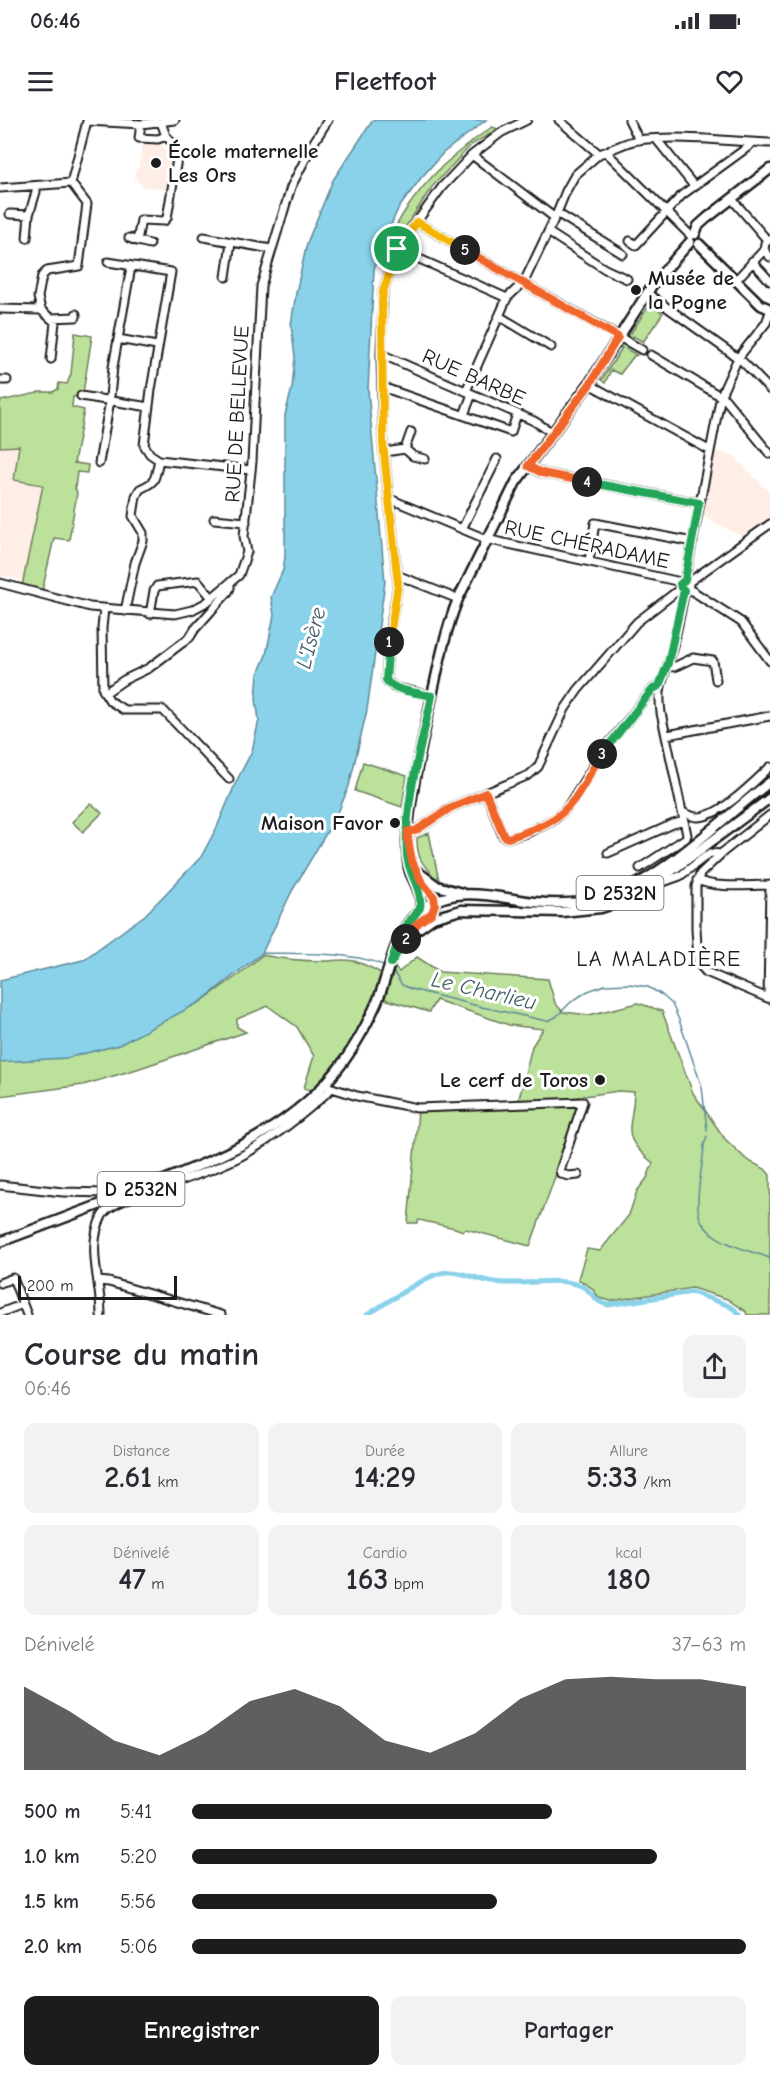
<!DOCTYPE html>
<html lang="fr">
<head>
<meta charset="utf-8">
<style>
  :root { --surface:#fff; --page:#f2f2f3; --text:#2b2b33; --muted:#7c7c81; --accent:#1c1c1c }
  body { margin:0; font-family:"Comic Neue",sans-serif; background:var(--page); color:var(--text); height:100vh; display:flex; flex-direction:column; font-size:22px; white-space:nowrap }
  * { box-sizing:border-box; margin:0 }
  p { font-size:20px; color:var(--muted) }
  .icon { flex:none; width:33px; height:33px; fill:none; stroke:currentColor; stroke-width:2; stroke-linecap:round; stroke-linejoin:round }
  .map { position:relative; height:1195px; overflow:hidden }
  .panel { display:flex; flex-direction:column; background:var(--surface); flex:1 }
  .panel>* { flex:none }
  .scale { position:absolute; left:18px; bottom:15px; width:159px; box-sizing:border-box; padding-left:6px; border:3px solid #1c1c1c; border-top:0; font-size:16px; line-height:21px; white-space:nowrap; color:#1c1c1c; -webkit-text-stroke:4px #fff; paint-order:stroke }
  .pin { position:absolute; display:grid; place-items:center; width:51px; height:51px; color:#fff; margin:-26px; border:3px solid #fff; border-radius:50%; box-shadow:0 2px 6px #0007 }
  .km { position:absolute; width:30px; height:30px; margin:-15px; border-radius:50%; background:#222; color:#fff; font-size:16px; line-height:30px; text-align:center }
  .round { display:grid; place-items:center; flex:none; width:63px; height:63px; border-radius:12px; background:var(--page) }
  .head { display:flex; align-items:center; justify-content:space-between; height:102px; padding:0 24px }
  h1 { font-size:33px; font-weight:700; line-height:45px }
  .stats { display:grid; grid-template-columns:repeat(3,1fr); gap:9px; height:102px; padding:6px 24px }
  .stats div { display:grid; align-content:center; border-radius:12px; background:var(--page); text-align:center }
  .stats b { font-size:30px; font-weight:700 }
  .stats small { font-size:16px; font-weight:400 }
  .stats p { font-size:16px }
  .chart { height:168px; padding:12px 24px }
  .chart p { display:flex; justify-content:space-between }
  .chart svg { width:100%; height:108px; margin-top:6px; fill:var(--accent); opacity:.7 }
  .primary-button { display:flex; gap:12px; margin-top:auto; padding:12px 24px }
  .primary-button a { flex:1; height:69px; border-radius:12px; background:var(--accent); color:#fff; font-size:24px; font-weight:700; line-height:69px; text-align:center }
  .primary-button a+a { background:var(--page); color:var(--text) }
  ul { padding:0 24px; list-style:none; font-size:20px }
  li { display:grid; grid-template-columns:96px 72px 1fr; align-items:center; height:45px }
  li i { height:15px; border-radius:8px; background:var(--accent) }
  .status { display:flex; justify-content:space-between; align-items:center; height:42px; padding:0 30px; background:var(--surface); direction:ltr }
  .status svg { height:16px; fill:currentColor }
  header { display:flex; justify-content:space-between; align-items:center; height:78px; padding:0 24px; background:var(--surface); font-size:27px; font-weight:700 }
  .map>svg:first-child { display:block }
  .built { fill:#feeee6 }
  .green { fill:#bce19b; stroke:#6c7e5c; stroke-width:1.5 }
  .water { fill:#89d2ea; stroke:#5d8998; stroke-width:1.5 }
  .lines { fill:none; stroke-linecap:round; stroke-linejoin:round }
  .stream { stroke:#5d8998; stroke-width:1.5 }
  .canal { stroke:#89d2ea; stroke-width:5 }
  .minor-casing { stroke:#1c1c1c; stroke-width:11 }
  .major-casing { stroke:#1c1c1c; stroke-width:13 }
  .minor { stroke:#fff; stroke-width:7 }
  .major { stroke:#fff; stroke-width:8 }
  .split-1-casing { stroke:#fff; stroke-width:12 }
  .split-2-casing { stroke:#fff; stroke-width:12 }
  .split-3-casing { stroke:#fff; stroke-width:12 }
  .split-4-casing { stroke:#fff; stroke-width:12 }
  .split-5-casing { stroke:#fff; stroke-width:12 }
  .split-6-casing { stroke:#fff; stroke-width:12 }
  .split-1 { stroke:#f5b400; stroke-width:8 }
  .split-2 { stroke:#22a559; stroke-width:8 }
  .split-3 { stroke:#f0652b; stroke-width:8 }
  .split-4 { stroke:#22a559; stroke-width:8 }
  .split-5 { stroke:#f0652b; stroke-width:8 }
  .split-6 { stroke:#f5b400; stroke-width:8 }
  .poi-dot { fill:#1c1c1c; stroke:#fff; stroke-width:2 }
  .labels { text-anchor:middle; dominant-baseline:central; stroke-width:6; stroke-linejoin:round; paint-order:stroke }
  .shield { fill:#fff; stroke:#606060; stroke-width:1.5 }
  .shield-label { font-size:20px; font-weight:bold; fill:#1c1c1c }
  .poi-label { font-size:21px; font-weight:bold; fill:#1c1c1c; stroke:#fff; text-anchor:start }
  .street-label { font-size:21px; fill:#1c1c1c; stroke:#fff }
  .water-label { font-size:22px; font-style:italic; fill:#425c64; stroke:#fff }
  .neighbourhood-label { font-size:22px; letter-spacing:1.5px; fill:#1c1c1c; stroke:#fff }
</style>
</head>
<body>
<div class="status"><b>06:46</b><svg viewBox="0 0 49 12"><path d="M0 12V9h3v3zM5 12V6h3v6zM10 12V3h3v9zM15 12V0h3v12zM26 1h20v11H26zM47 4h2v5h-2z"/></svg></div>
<header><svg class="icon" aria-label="menu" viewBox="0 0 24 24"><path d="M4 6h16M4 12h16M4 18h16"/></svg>Fleetfoot<svg class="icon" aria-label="heart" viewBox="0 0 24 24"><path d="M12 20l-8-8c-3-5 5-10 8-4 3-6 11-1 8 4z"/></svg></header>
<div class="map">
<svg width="770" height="1195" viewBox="0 0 770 1195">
  <rect width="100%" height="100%" fill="#fff"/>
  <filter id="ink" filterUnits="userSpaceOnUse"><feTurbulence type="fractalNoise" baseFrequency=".0167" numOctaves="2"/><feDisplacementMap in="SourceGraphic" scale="12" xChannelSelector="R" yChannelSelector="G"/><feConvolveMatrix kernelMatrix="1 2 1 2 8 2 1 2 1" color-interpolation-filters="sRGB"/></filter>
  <g filter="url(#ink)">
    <path class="built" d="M143,22L160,25L173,37L167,70L142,66L134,57L136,49H138Z
      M19,325L43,365L24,461L0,455V327Z
      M712,331L733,335L770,373V400L745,418L700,394Z"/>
    <path class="green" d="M492,7L498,9L471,25L432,67L391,129C389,117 397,104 403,94C428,56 454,33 492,7Z
      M649,178L655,182L652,186L663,193L643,222L633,216L631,219L625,216L627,211L631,213L649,185L646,182Z
      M75,213L92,216L83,273L79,277H73L72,287L84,290L74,343L88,345L87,353L77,352L75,368L77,373L69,420L54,418L42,472L22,466L43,365L14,360L19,326L0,327V281L38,273V272H53L58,269L59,263L67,264L71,254Z
      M621,223L627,225L626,229L637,235L634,236L620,254L611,250L605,263L599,258L602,259L622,228L618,226Z
      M363,642L407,656L402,687L355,671Z
      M91,683L102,693L83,712L72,702Z
      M429,713L439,761L429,756L430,751C419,742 417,732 417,718Z
      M262,835C282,839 303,841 324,841C335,841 345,838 357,842C369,846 380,852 391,859L395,848L399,852L417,837L440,852L548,859L555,883L563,892L589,895L638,883L662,891L693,973L725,1019L747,1040L765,1049L770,1055V1195H747L746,1192L727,1179L692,1168L611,1181L599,1178L592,1168L578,1159L587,1129L600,1131L629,1095L637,1071L647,1058L653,1043C618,1015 633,1009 634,972L618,971L558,980L518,983L532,926L543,909L509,905L436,880L429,892L377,877L348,927L313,971L304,968L314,936L297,907L268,886L237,899V907L246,912L137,949L83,965L0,976V942L200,882L241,853Z
      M577,986L580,988L530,1126L466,1109L463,1111L455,1108L419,1100L417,1103H408L418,991Z"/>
    <path class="water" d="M373,0H486L443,33L421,58L398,89L381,127L374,149L368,270L385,462L367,590L349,666L337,695L292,771L262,833L200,882L119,925L66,938L0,942V860L83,840L145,795L201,737L217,707L236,662L252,631L259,600L256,579L258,554L266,535L274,495L271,477L283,450L285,437V295L292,268L295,237L291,205L296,173L307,123L333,60Z"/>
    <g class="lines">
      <path class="stream" d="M262,833C296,834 355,831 385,846
        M392,850L402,865L411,869L482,887L547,901L556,897L571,882L588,871L605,865L629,864L648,867L662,875L672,884L679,900L702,967L707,1010
        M707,1016L704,1025C703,1046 697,1067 698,1087C698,1120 745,1129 770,1138"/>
      <path class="canal" d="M367,1195C386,1184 427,1153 447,1152C461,1151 474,1158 488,1161C495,1163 503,1163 511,1163C533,1164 557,1157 579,1165C593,1169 591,1181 608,1185L692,1172L727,1185L735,1190L739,1195"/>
      <defs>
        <path id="minor" d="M559,0L599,34C613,30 624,22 638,20C681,15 727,21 770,23
          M629,0L639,20
          M141,4L139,18L158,19L166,16
          M657,20L694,66
          M606,32L691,116
          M472,35L555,98
          M71,63L87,1L141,4L175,0
          M0,68L71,63
          M732,79L768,121
          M557,93L623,134
          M10,94L29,95
          M417,102C491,146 567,187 642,230
          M548,112L605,149L627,159
          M204,117L271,129
          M27,118L29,95L36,72V66
          M129,118L137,121L141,100L164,101L167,98L178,33L176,27L166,16L161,2
          M137,121L150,124
          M630,121L636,125L682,75L748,27L751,23
          M397,129L507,178
          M764,130L770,137
          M752,141L770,161
          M108,142L171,152L151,270L144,325L150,334L159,340L251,350
          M226,157L231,122
          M736,160L764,130L765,123L770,119
          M647,173L742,241L770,270
          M0,189L41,190
          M41,190L38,177L42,156L47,151L79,146L87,84L71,63
          M41,190L55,202L51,239
          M499,196L551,227
          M51,198L76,197V194
          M118,219L157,226
          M381,234L534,301L553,313
          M651,235L725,279L770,334
          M0,260H7
          M589,264L709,330
          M382,267L511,312L517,294
          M466,271L507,178L524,162L557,93L566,71L575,55L599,34
          M81,276L149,287
          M464,295L472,274
          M405,329L413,336L425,339
          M385,332L405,329L411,312
          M99,343L109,286L113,247L131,147
          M528,346L542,353L699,383
          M390,379L486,419L681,462L686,460L689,464L688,469
          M214,399L246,402
          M462,409L497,339
          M589,441L595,403L693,422
          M397,455L458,479
          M685,460L721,275L738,238L766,203L770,192
          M689,462L770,404
          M0,463L90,487L175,494L192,490L207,482L239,455L247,432L244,416L252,342L261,166L291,67L314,22L328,0
          M685,470L688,469L694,472L741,502L770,541
          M104,489L102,508L103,570L105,573L110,581L124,590H163L229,659
          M125,491L135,443L143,421V413L133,396L136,376L140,369C158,361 154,359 159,340
          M150,494L154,471L157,466L198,461L212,478
          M668,543L674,547L693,538L713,541L716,560
          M105,573L124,560L149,548L190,517L195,509L228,472L230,468V464
          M432,576L394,567L386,560L389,517L398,464L383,323L381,234L383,172L397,129L442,67L472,35L502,12L527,0
          M667,615L770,596
          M486,673L503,716L508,718L527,713L556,698L566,689L603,631L653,569L659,566
          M684,693C688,694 693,697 697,697C719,698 755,661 770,647
          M770,695L723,732L700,754L696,766V808L698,843L706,852L770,879
          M408,712L415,711L452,687L529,655L538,647L565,589L578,570L637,502L681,468
          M608,733L673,704L685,701
          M640,748L686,718L687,715L661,593C658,567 661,567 668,543C676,520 680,494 685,470
          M697,760C718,769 747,765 770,765
          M652,766L680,756L710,733L721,734
          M768,878L770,765
          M329,967L357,976L417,988L583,982L560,1051L561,1054L569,1056L578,1055
          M0,1065L63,1072L106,1073L113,1079
          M98,1161L109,1162L221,1195
          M0,1163L13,1158L27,1195
          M0,1193L23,1184
          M101,1195C101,1162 86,1127 102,1096C109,1082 148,1072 163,1067C190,1057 218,1049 243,1035C275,1017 304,994 331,969"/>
        <path id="major" d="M695,114L698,106L707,98L770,49
          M699,124L761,185L770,189
          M416,751L435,781L432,793L425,798
          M418,752L437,766L462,773
          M420,791C423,775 416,766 410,752C407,742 407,731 407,720C410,676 420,633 429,590C437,553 444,514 458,479L516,362L589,264L653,164L690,122
          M412,813L433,798L461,790L562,792L601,788L616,783L650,767L770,678
          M396,832L414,809
          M0,1122C48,1104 96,1086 144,1068C219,1038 295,1009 344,941C357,923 368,902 377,882C391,849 393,808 426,786C459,765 498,778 534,782C556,784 579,784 601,779C658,764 722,698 770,662"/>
      </defs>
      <use href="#minor" class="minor-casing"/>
      <use href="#major" class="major-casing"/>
      <use href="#minor" class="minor"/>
      <use href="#major" class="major"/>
    </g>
  </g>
  <g class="lines" filter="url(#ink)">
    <defs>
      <path id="split-1" d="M389,522L398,464L383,323L382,184L383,172L397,129"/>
      <path id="split-2" d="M389,522L386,560C394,571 418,573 432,576C421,627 404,682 407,735C408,754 423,769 420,788L401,812L391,843L406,819"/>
      <path id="split-3" d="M406,819L418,803L432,793L435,784L434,777L421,761L412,741L408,719V711H415L452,687L486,673L504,716L508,718C524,713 541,707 555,698C577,684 588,654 602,634"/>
      <path id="split-4" d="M587,362L699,383L685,460L680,464L681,468L684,470L668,543L659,566L653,569L602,634"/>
      <path id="split-5" d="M465,130L618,217L590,264L528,346L542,353L587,362"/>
      <path id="split-6" d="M397,129L417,102L465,130"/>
    </defs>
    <use href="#split-1" class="split-1-casing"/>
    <use href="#split-2" class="split-2-casing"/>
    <use href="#split-3" class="split-3-casing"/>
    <use href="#split-4" class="split-4-casing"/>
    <use href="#split-5" class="split-5-casing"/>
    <use href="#split-6" class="split-6-casing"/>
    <use href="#split-1" class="split-1"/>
    <use href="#split-2" class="split-2"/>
    <use href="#split-3" class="split-3"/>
    <use href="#split-4" class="split-4"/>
    <use href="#split-5" class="split-5"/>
    <use href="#split-6" class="split-6"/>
  </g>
  <g class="poi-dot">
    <circle cx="156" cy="43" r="6"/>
    <circle cx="636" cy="170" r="6"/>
    <circle cx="395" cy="703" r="6"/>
    <circle cx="600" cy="960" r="6"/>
  </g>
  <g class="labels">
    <g class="shield">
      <rect x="576.5" y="756" width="87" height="34" rx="4.5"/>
      <rect x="97.5" y="1052" width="87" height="34" rx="4.5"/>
    </g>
    <g class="shield-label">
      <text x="620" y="773">D 2532N</text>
      <text x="141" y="1069">D 2532N</text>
    </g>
    <g class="poi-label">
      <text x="168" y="31">École maternelle<tspan x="168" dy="24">Les Ors</tspan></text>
      <text x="648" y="158">Musée de<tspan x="648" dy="24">la Pogne</tspan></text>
      <text x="383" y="703" text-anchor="end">Maison Favor</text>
      <text x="588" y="960" text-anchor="end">Le cerf de Toros</text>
    </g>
    <g class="street-label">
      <text transform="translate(474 257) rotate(24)">RUE BARBE</text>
      <text transform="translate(237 294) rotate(-87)">RUE DE BELLEVUE</text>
      <text transform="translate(587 424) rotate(12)">RUE CHÉRADAME</text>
    </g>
    <g class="water-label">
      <text transform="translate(311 518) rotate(-75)">L'Isère</text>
      <text transform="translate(484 871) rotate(13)">Le Charlieu</text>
    </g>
    <g class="neighbourhood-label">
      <text x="659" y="839">LA MALADIÈRE</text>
    </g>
  </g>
</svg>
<div class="scale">200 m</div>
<div class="pin" style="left:397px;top:129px;background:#1e9e55"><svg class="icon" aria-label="arrive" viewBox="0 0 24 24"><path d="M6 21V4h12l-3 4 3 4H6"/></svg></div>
<b class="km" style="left:389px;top:522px">1</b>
<b class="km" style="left:406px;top:819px">2</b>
<b class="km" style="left:602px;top:634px">3</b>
<b class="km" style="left:587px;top:362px">4</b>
<b class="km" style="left:465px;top:130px">5</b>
</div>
<section class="panel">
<div class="head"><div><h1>Course du matin</h1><p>06:46</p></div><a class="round"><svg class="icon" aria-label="share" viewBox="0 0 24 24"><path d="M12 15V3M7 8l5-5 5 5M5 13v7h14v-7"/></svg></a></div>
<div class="stats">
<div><p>Distance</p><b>2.61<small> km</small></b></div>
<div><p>Durée</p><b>14:29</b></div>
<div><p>Allure</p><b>5:33<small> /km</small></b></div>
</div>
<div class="stats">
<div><p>Dénivelé</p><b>47<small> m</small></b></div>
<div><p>Cardio</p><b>163<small> bpm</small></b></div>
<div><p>kcal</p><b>180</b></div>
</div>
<div class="chart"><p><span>Dénivelé</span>37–63 m</p>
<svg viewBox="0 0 160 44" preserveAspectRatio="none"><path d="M0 44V10L10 20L20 32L30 38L40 29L50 16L60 11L70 18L80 32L90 37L100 29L110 15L120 7L130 6L140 7L150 7L160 10V44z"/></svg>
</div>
<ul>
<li><b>500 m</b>5:41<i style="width:65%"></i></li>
<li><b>1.0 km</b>5:20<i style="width:84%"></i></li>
<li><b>1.5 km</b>5:56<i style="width:55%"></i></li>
<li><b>2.0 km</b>5:06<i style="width:100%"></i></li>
</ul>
<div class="primary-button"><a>Enregistrer</a><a>Partager</a></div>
</section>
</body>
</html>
